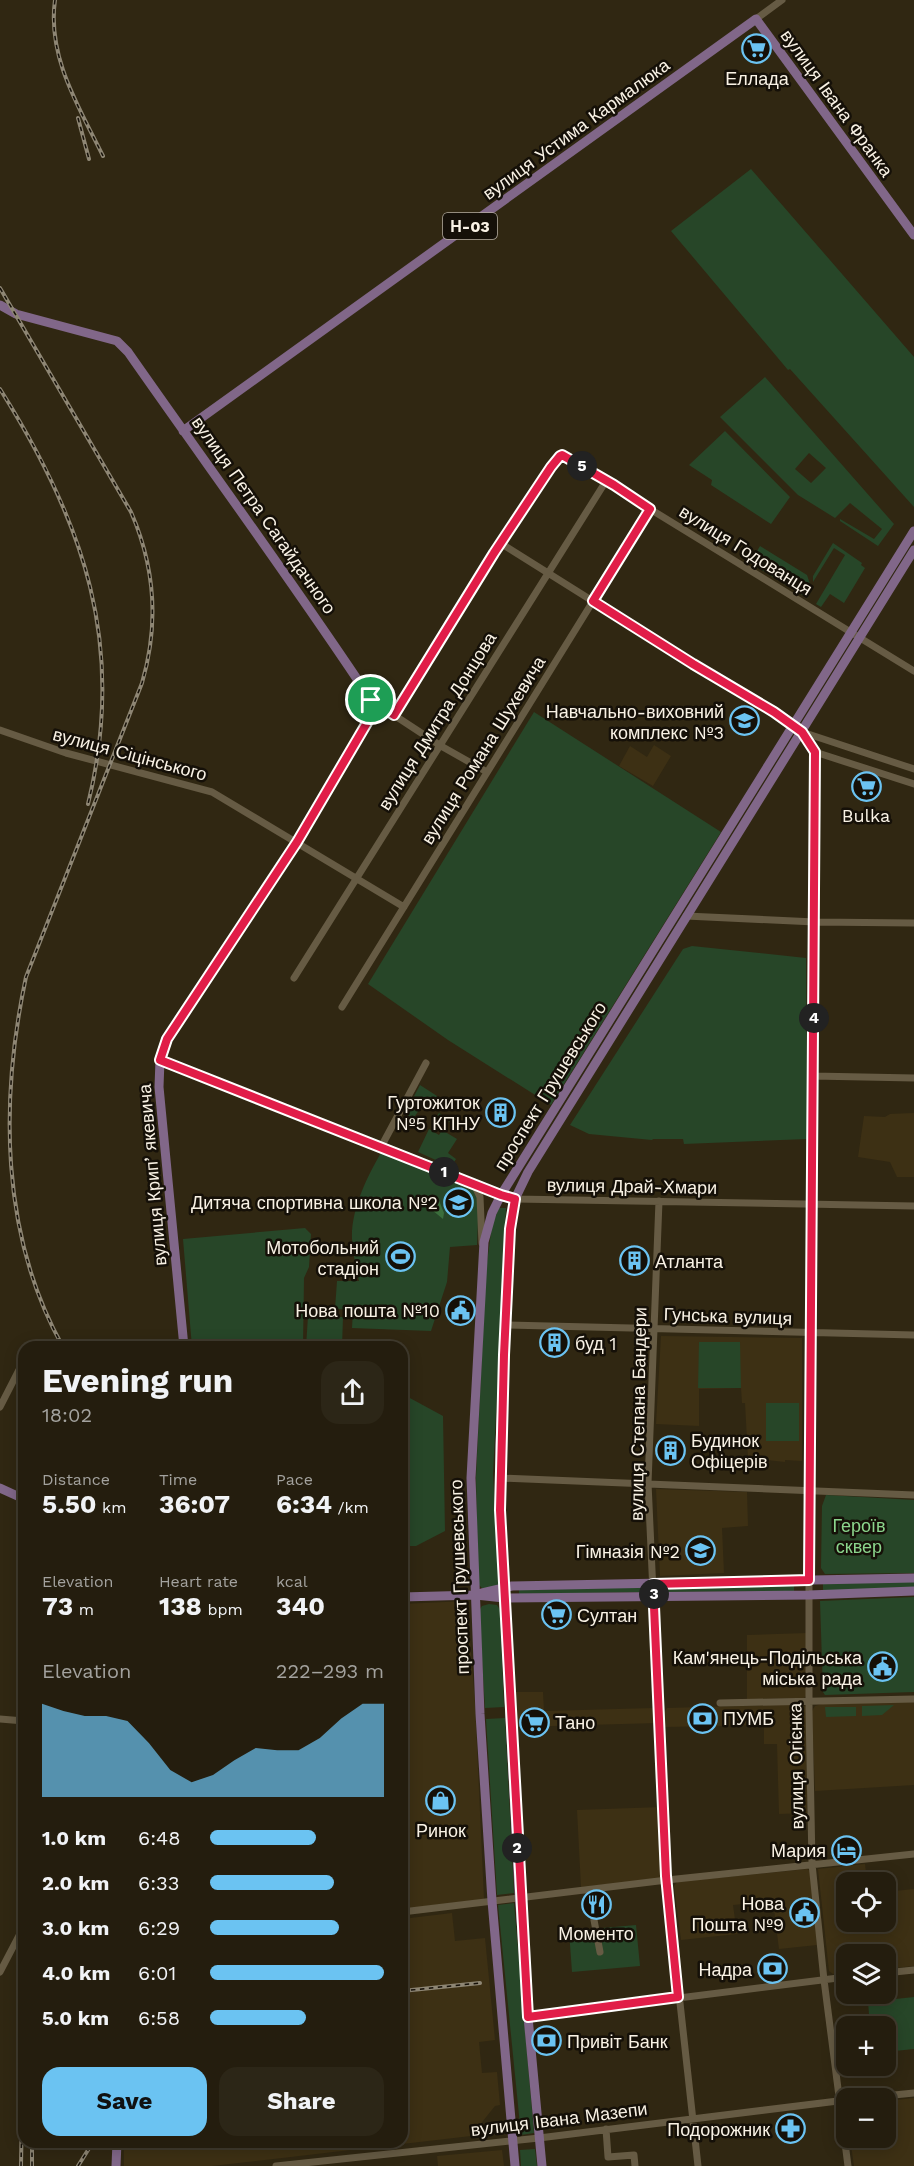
<!DOCTYPE html>
<html lang="en">
<head>
<meta charset="utf-8">
<style>
  :root { --surface:#241d0e; --page:#2c2617; --text:#f1f3f6; --muted:#a3a29e; --line:#413b2e; --accent:#6bc3f2 }
  body { margin:0; font-family:"Work Sans",sans-serif; background:var(--page); color:var(--text); height:100vh; display:flex; flex-direction:column; font-size:22px; white-space:nowrap }
  * { box-sizing:border-box; margin:0 }
  p { font-size:20px; color:var(--muted) }
  .icon { flex:none; width:33px; height:33px; fill:none; stroke:currentColor; stroke-width:2; stroke-linecap:round; stroke-linejoin:round }
  .map { position:relative; flex:1; overflow:hidden }
  .side { position:absolute; left:18px; top:1341px; width:390px; height:807px; display:flex; flex-direction:column; background:var(--surface); border-radius:18px; box-shadow:0 3px 15px #0003,0 0 0 2px var(--line) }
  .side>* { flex:none }
  .tools { position:absolute; left:836px; top:1872px; display:grid; gap:12px }
  .tools a { display:grid; place-items:center; width:60px; height:60px; border-radius:12px; background:var(--surface); box-shadow:0 3px 15px #0003,0 0 0 2px var(--line); font-size:30px }
  .pin { position:absolute; display:grid; place-items:center; width:51px; height:51px; color:#fff; margin:-26px; border:3px solid #fff; border-radius:50%; box-shadow:0 2px 6px #0007 }
  .km { position:absolute; width:30px; height:30px; margin:-15px; border-radius:50%; background:#222; color:#fff; font-size:16px; line-height:30px; text-align:center }
  .round { display:grid; place-items:center; flex:none; width:63px; height:63px; border-radius:18px; background:var(--page) }
  .overview { display:flex; align-items:center; justify-content:space-between; height:102px; padding:0 24px }
  h1 { font-size:33px; font-weight:700; line-height:45px }
  .stats { display:grid; grid-template-columns:repeat(3,1fr); gap:9px; height:102px; padding:6px 24px }
  .stats div { display:grid; align-content:center }
  .stats b { font-size:26px; font-weight:700 }
  .stats small { font-size:16px; font-weight:400 }
  .stats p { font-size:16px }
  .chart { height:168px; padding:12px 24px }
  .chart p { display:flex; justify-content:space-between }
  .chart svg { width:100%; height:108px; margin-top:6px; fill:var(--accent); opacity:.7 }
  .button { display:flex; gap:12px; margin-top:auto; padding:12px 24px }
  .button a { flex:1; height:69px; border-radius:18px; background:var(--accent); color:#111; font-size:24px; font-weight:700; line-height:69px; text-align:center }
  .button a+a { background:var(--page); color:var(--text) }
  ul { padding:0 24px; list-style:none; font-size:20px }
  li { display:grid; grid-template-columns:96px 72px 1fr; align-items:center; height:45px }
  li i { height:15px; border-radius:8px; background:var(--accent) }
  .map>svg:first-child { display:block }
  .built { fill:#3d3014 }
  .green { fill:#274628; fill-rule:evenodd }
  .forest { fill:#3b6e3c }
  .lines { fill:none; stroke-linecap:round; stroke-linejoin:round }
  .minor { stroke:#665b44; stroke-width:7 }
  .major { stroke:#816789; stroke-width:9 }
  .rail-casing { stroke:#8e8674; stroke-width:4 }
  .rail { stroke:#151008; stroke-width:1.5; stroke-dasharray:4.5; stroke-linecap:butt }
  .route-casing { stroke:#fff; stroke-width:12 }
  .route { stroke:#e11d48; stroke-width:8 }
  .labels { text-anchor:middle; dominant-baseline:central; stroke-width:5; stroke-linejoin:round; paint-order:stroke }
  .shield { fill:#151008; stroke:#b5aea3; stroke-width:1.5 }
  .shield-label { font-size:16px; font-weight:bold; fill:#f9f2e5 }
  .poi-label { font-size:18px; fill:#f9f2e5; stroke:#151008; text-anchor:end }
  .street-label { font-size:18px; fill:#f9f2e5; stroke:#151008 }
  .park-label { font-size:18px; fill:#8bd58c; stroke:#151008 }
</style>
</head>
<body>
<div class="map">
<svg width="914" height="2166" viewBox="0 0 914 2166">
  <rect width="100%" height="100%" fill="#302712"/>
  <path class="built" d="M654,745L671,756L653,786L619,766L630,746L647,757Z
    M914,1113V1177H897L890,1162L858,1157L864,1116L885,1117L890,1114Z
    M661,1336L802,1338V1461L785,1460V1462L767,1460V1463H760V1458L757,1459V1461H752V1458H748L745,1403H742L741,1388L699,1389V1426L656,1424Z
    M656,1489L747,1492L748,1526L722,1528L724,1573L660,1576Z
    M467,1601L475,1704L484,1899L402,1909V1604Z
    M807,1633V1695L804,1698L747,1699V1635Z
    M515,1692H543L544,1711L654,1708L657,1712L658,1723L516,1727Z
    M914,1701V1785L815,1791L812,1711L815,1706L822,1704Z
    M802,1704L806,1707L807,1813L779,1814L777,1744H764V1725L664,1727V1713L667,1708Z
    M662,1807L664,1874L662,1878L581,1887L577,1810Z
    M865,1864L867,1882H846V1922H885V1892L914,1889V1966L885,1969V1954H846V1973L833,1974L829,1971L818,1869Z
    M807,1869L810,1871L817,1945L779,1949L773,1901L733,1905L737,1934L681,1940L674,1886L677,1882Z
    M452,1913L455,1941L485,1938L495,2040L479,2042L482,2073L497,2072L500,2105L495,2106L471,2136L212,2166H124V2142H402V1919Z
    M914,2098V2166H854L850,2138H885V2101Z
    M502,2150L504,2166H438L437,2156Z"/>
  <path class="green" d="M751,169L914,357V507L790,369L788,370L671,231Z
    M765,377L894,524L878,546L840,521V519L874,539L882,529L850,503L835,518L798,495L720,417ZM809,453L826,468L811,483L795,469Z
    M725,431L790,497L771,524L711,485L712,480L689,465Z
    M833,543L862,563L861,565L865,568L844,603L830,594L821,607L816,604L845,555L834,548L813,582V576Z
    M760,546L807,575L812,590L807,598L750,563Z
    M534,712L721,832L551,1105L448,1040L368,984Z
    M692,946L806,958L807,1139L684,1144L683,1139H653L652,1140L589,1134L570,1125L683,949Z
    M420,1085L437,1096L441,1104L438,1109L425,1101L413,1119L405,1113Z
    M439,1113L448,1119L451,1115L461,1122L458,1127L448,1121L445,1125L435,1119Z
    M429,1129L439,1135L442,1130L457,1139L448,1153L456,1159L451,1167L418,1152Z
    M382,1151L474,1189L479,1197L477,1245L450,1247L447,1282L431,1331L352,1328L353,1310L335,1309L337,1281H359C356,1268 353,1254 352,1239C351,1209 367,1177 382,1151Z
    M499,1208H506L493,1474L499,1584L495,1588L483,1589L478,1584L476,1477L486,1270L492,1225Z
    M305,1228L311,1234L309,1267L304,1278L303,1347H192L183,1239Z
    M308,1316L343,1317L342,1347H306Z
    M699,1342H740L741,1388H698Z
    M402,1397H408L443,1416L445,1531L416,1546H402Z
    M766,1403H799V1441H766Z
    M826,1495L914,1500V1573L825,1574L821,1568L822,1506Z
    M914,1581V1588L823,1592V1582Z
    M794,1584V1591L663,1592V1587Z
    M645,1587V1592L519,1594V1590Z
    M914,1597V1692L825,1695L823,1692L820,1601Z
    M489,1604L497,1605L500,1610L504,1707L485,1708L479,1611L482,1606Z
    M894,1705L882,1715L862,1716V1706Z
    M856,1707V1716L826,1717L825,1707Z
    M505,1718L514,1893L497,1895L486,1719Z
    M514,1903L534,2133L521,2135L498,1905Z
    M636,1925L640,1966L572,1972L569,1931Z
    M914,1997V2049L885,2052V2026H870L868,2002Z
    M535,2149L537,2166H521L520,2150Z"/>
  <path class="forest" d="M438,1198L444,1213L443,1219L432,1210L433,1200Z"/>
  <g class="lines">
    <path class="minor" d="M756,19L782,0
      M502,544L693,664L774,712L802,732L914,769
      M371,700L441,746L487,772
      M395,715L494,553L502,544L551,467L560,456L562,455L614,485L650,509L914,671
      M0,730L66,753L212,792L404,907
      M802,732L815,752L914,784
      M815,752L813,1204L809,1400V1710L812,1864L824,1980L848,2166
      M686,916L815,922L914,923
      M294,978L606,481
      M342,1007L650,509
      M160,1060L501,1195L515,1199L914,1206
      M813,1076L914,1078
      M381,1147L426,1063
      M475,1186L480,1197L482,1243
      M659,1201L648,1483L666,1876L698,2166
      M505,1325L914,1335
      M0,1407L24,1360
      M499,1478L914,1495
      M720,1703L914,1699
      M0,1719L24,1721
      M402,1912L667,1880L914,1854
      M594,1920L600,1952
      M0,1972L24,1926
      M885,1973L914,1970
      M528,2017L846,1977
      M864,2098L914,2093
      M606,2129L608,2157L634,2155L635,2166
      M276,2166L539,2138L846,2100"/>
    <path class="major" d="M0,305L16,314L117,341L128,352C209,468 293,582 371,700V716L297,842L167,1039L160,1060L159,1087L184,1347
      M183,431L756,19L914,235
      M0,1488L24,1499
      M482,1593L512,1586L914,1578
      M402,1597L476,1595L504,1598L809,1595L914,1591
      M116,2166L117,2142
      M515,2166L492,1901L480,1714L471,1478L484,1242L492,1213L501,1195L914,531
      M542,2166L528,2017L519,1892L501,1541L500,1445L510,1229L515,1199L528,1172L914,550"/>
    <defs>
      <path id="rail" d="M55,0C47,57 79,107 103,156
        M78,118L89,159
        M0,288L131,512C155,567 159,625 142,683L26,977C0,1099 0,1235 63,1347
        M0,389C84,522 127,646 88,804
        M402,1991L480,1983
        M21,2166L24,1996
        M32,2166V2142
        M78,2166L93,2142"/>
    </defs>
    <use href="#rail" class="rail-casing"/>
    <use href="#rail" class="rail"/>
  </g>
  <g class="lines">
    <defs>
      <path id="route" d="M562,455L614,485L650,509L593,601L693,664L774,712L802,732L815,752L809,1580L653,1584L666,1876L678,1997L528,2017L500,1510L504,1355L510,1229L515,1199L501,1195L160,1060L167,1039L297,842L371,716V700L394,715L494,553L551,467L560,456Z"/>
    </defs>
    <use href="#route" class="route-casing"/>
    <use href="#route" class="route"/>
  </g>
  <defs>
    <symbol id="supermarket-ring" viewBox="-11 -11 22 22"><circle r="9.5" fill="#151008" stroke="#6bc3f2" stroke-width="1.5"/><path d="M-6-5.5h2.5l.6 2H6L4.5 2H-2.5L-4.4-4H-6ZM-1.5 3.2a1.3 1.3 0 1 0 .1 0ZM3 3.2a1.3 1.3 0 1 0 .1 0Z" fill="#6bc3f2"/></symbol>
    <symbol id="school-ring" viewBox="-11 -11 22 22"><circle r="9.5" fill="#151008" stroke="#6bc3f2" stroke-width="1.5"/><path d="M0-5L7-2L0 1L-7-2ZM-4 1L0 2.5L4 1V4Q0 6-4 4Z" fill="#6bc3f2"/></symbol>
    <symbol id="building-ring" viewBox="-11 -11 22 22"><circle r="9.5" fill="#151008" stroke="#6bc3f2" stroke-width="1.5"/><path d="M-4-6H4V6H1V3H-1V6H-4ZM-2.5-4.3h1.7v1.8h-1.7ZM.8-4.3h1.7v1.8H.8ZM-2.5-1h1.7V.8h-1.7ZM.8-1h1.7V.8H.8Z" fill="#6bc3f2"/></symbol>
    <symbol id="stadium-ring" viewBox="-11 -11 22 22"><circle r="9.5" fill="#151008" stroke="#6bc3f2" stroke-width="1.5"/><path d="M0-5a6.5 5 0 1 0 0 10a6.5 5 0 1 0 0-10ZM-3.5-1.8h7v3.6h-7Z" fill="#6bc3f2"/></symbol>
    <symbol id="civic-ring" viewBox="-11 -11 22 22"><circle r="9.5" fill="#151008" stroke="#6bc3f2" stroke-width="1.5"/><path d="M-.6-6.5H3V-4.5H.6V-3L4-1V1h2V6H-6V1h2V-1L-.6-3ZM-1.2 2.5V6h2.4V2.5Z" fill="#6bc3f2"/></symbol>
    <symbol id="bank-ring" viewBox="-11 -11 22 22"><circle r="9.5" fill="#151008" stroke="#6bc3f2" stroke-width="1.5"/><path d="M-6-4H6V4H-6ZM0-2.3a2.3 2.3 0 1 0 0 4.6a2.3 2.3 0 1 0 0-4.6Z" fill="#6bc3f2"/></symbol>
    <symbol id="shop-ring" viewBox="-11 -11 22 22"><circle r="9.5" fill="#151008" stroke="#6bc3f2" stroke-width="1.5"/><path d="M-5-2.5h2.3a2.7 3.5 0 0 1 5.4 0H5L5.5 6h-11ZM-1.5-2.5h3a1.5 2.3 0 0 0-3 0Z" fill="#6bc3f2"/></symbol>
    <symbol id="hotel-ring" viewBox="-11 -11 22 22"><circle r="9.5" fill="#151008" stroke="#6bc3f2" stroke-width="1.5"/><path d="M-6-4.5h1.5V1H6V5H4.5V3h-9V5H-6ZM-4 0a1.8 1.8 0 1 1 3.6 0ZM.5 0V-2.5h3Q6-2.5 6 0Z" fill="#6bc3f2"/></symbol>
    <symbol id="restaurant-ring" viewBox="-11 -11 22 22"><circle r="9.5" fill="#151008" stroke="#6bc3f2" stroke-width="1.5"/><path d="M-5-6h1v4h1v-4h1v4h1v-4h1v5L-1.5 .5V6h-2V.5L-5-1ZM5-6V6H3V1.5H1.5Q1.5-4 5-6Z" fill="#6bc3f2"/></symbol>
    <symbol id="pharmacy-ring" viewBox="-11 -11 22 22"><circle r="9.5" fill="#151008" stroke="#6bc3f2" stroke-width="1.5"/><path d="M-2-6h4v4h4v4h-4v4h-4v-4h-4v-4h4Z" fill="#6bc3f2"/></symbol>
  </defs>
  <g fill-rule="evenodd">
    <use href="#supermarket-ring" x="740" y="32" width="33" height="33"/>
    <use href="#school-ring" x="728" y="704" width="33" height="33"/>
    <use href="#supermarket-ring" x="850" y="770" width="33" height="33"/>
    <use href="#building-ring" x="484" y="1096" width="33" height="33"/>
    <use href="#school-ring" x="442" y="1186" width="33" height="33"/>
    <use href="#stadium-ring" x="384" y="1240" width="33" height="33"/>
    <use href="#building-ring" x="618" y="1244" width="33" height="33"/>
    <use href="#civic-ring" x="444" y="1294" width="33" height="33"/>
    <use href="#building-ring" x="538" y="1326" width="33" height="33"/>
    <use href="#building-ring" x="654" y="1434" width="33" height="33"/>
    <use href="#school-ring" x="684" y="1534" width="33" height="33"/>
    <use href="#supermarket-ring" x="540" y="1598" width="33" height="33"/>
    <use href="#civic-ring" x="866" y="1650" width="33" height="33"/>
    <use href="#bank-ring" x="686" y="1702" width="33" height="33"/>
    <use href="#supermarket-ring" x="518" y="1706" width="33" height="33"/>
    <use href="#shop-ring" x="424" y="1784" width="33" height="33"/>
    <use href="#hotel-ring" x="830" y="1834" width="33" height="33"/>
    <use href="#restaurant-ring" x="580" y="1888" width="33" height="33"/>
    <use href="#civic-ring" x="788" y="1896" width="33" height="33"/>
    <use href="#bank-ring" x="756" y="1952" width="33" height="33"/>
    <use href="#bank-ring" x="530" y="2024" width="33" height="33"/>
    <use href="#pharmacy-ring" x="774" y="2112" width="33" height="33"/>
  </g>
  <g class="labels">
    <rect class="shield" x="443" y="213" width="54" height="26" rx="4.5"/>
    <g class="shield-label">
      <text x="470" y="226">Н-03</text>
    </g>
    <g class="poi-label">
      <text x="757" y="78" text-anchor="middle">Еллада</text>
      <text x="724" y="711">Навчально-виховний<tspan x="724" dy="21">комплекс №3</tspan></text>
      <text x="866" y="815" text-anchor="middle">Bulka</text>
      <text x="480" y="1102">Гуртожиток<tspan x="480" dy="21">№5 КПНУ</tspan></text>
      <text x="438" y="1202">Дитяча спортивна школа №2</text>
      <text x="379" y="1247">Мотобольний<tspan x="379" dy="21">стадіон</tspan></text>
      <text x="655" y="1261" text-anchor="start">Атланта</text>
      <text x="440" y="1310">Нова пошта №10</text>
      <text x="575" y="1343" text-anchor="start">буд 1</text>
      <text x="691" y="1440" text-anchor="start">Будинок<tspan x="691" dy="21">Офіцерів</tspan></text>
      <text x="680" y="1551">Гімназія №2</text>
      <text x="577" y="1615" text-anchor="start">Султан</text>
      <text x="862" y="1657">Кам'янець-Подільська<tspan x="862" dy="21">міська рада</tspan></text>
      <text x="723" y="1718" text-anchor="start">ПУМБ</text>
      <text x="555" y="1722" text-anchor="start">Тано</text>
      <text x="441" y="1830" text-anchor="middle">Ринок</text>
      <text x="826" y="1850">Мария</text>
      <text x="784" y="1903">Нова<tspan x="784" dy="21">Пошта №9</tspan></text>
      <text x="596" y="1933" text-anchor="middle">Моменто</text>
      <text x="752" y="1969">Надра</text>
      <text x="567" y="2041" text-anchor="start">Привіт Банк</text>
      <text x="770" y="2129">Подорожник</text>
    </g>
    <g class="street-label">
      <text transform="translate(837 103) rotate(54)">вулиця Івана Франка</text>
      <text transform="translate(576 129) rotate(-36)">вулиця Устима Кармалюка</text>
      <text transform="translate(264 515) rotate(55)">вулиця Петра Сагайдачного</text>
      <text transform="translate(746 550) rotate(32)">вулиця Годованця</text>
      <text transform="translate(437 721) rotate(-58)">вулиця Дмитра Донцова</text>
      <text transform="translate(483 750) rotate(-58)">вулиця Романа Шухевича</text>
      <text transform="translate(130 754) rotate(15)">вулиця Сіцінського</text>
      <text transform="translate(550 1086) rotate(-58)">проспект Грушевського</text>
      <text transform="translate(152 1175) rotate(-95)">вулиця Крипʼякевича</text>
      <text transform="translate(632 1186) rotate(1)">вулиця Драй-Хмари</text>
      <text transform="translate(728 1316) rotate(2)">Гунська вулиця</text>
      <text transform="translate(638 1414) rotate(-89)">вулиця Степана Бандери</text>
      <text transform="translate(459 1577) rotate(-92)">проспект Грушевського</text>
      <text transform="translate(796 1766) rotate(-91)">вулиця Огієнка</text>
      <text transform="translate(559 2119) rotate(-7)">вулиця Івана Мазепи</text>
    </g>
    <g class="park-label">
      <text x="859" y="1525">Героїв<tspan x="859" dy="21">сквер</tspan></text>
    </g>
  </g>
</svg>
<div class="tools">
<a><svg class="icon" aria-label="locate" viewBox="0 0 24 24"><circle cx="12" cy="12" r="6"/><path d="M12 2v4M12 18v4M2 12h4M18 12h4"/></svg></a>
<a><svg class="icon" aria-label="layers" viewBox="0 0 24 24"><path d="M12 4l9 5-9 5-9-5zM3 14l9 5 9-5"/></svg></a>
<a>+</a>
<a>−</a>
</div>
<div class="pin" style="left:371px;top:700px;background:#1e9e55"><svg class="icon" aria-label="arrive" viewBox="0 0 24 24"><path d="M6 21V4h12l-3 4 3 4H6"/></svg></div>
<b class="km" style="left:444px;top:1172px">1</b>
<b class="km" style="left:517px;top:1848px">2</b>
<b class="km" style="left:654px;top:1594px">3</b>
<b class="km" style="left:814px;top:1018px">4</b>
<b class="km" style="left:582px;top:466px">5</b>
<section class="side">
<div class="overview"><div><h1>Evening run</h1><p>18:02</p></div><a class="round"><svg class="icon" aria-label="share" viewBox="0 0 24 24"><path d="M12 15V3M7 8l5-5 5 5M5 13v7h14v-7"/></svg></a></div>
<div class="stats">
<div><p>Distance</p><b>5.50<small> km</small></b></div>
<div><p>Time</p><b>36:07</b></div>
<div><p>Pace</p><b>6:34<small> /km</small></b></div>
</div>
<div class="stats">
<div><p>Elevation</p><b>73<small> m</small></b></div>
<div><p>Heart rate</p><b>138<small> bpm</small></b></div>
<div><p>kcal</p><b>340</b></div>
</div>
<div class="chart"><p><span>Elevation</span>222–293 m</p>
<svg viewBox="0 0 160 44" preserveAspectRatio="none"><path d="M0 44V6L10 9L20 11L30 11L40 13L50 22L60 33L70 38L80 35L90 29L100 24L110 25L120 25L130 20L140 12L150 6L160 6V44z"/></svg>
</div>
<ul>
<li><b>1.0 km</b>6:48<i style="width:61%"></i></li>
<li><b>2.0 km</b>6:33<i style="width:71%"></i></li>
<li><b>3.0 km</b>6:29<i style="width:74%"></i></li>
<li><b>4.0 km</b>6:01<i style="width:100%"></i></li>
<li><b>5.0 km</b>6:58<i style="width:55%"></i></li>
</ul>
<div class="button"><a>Save</a><a>Share</a></div>
</section>
</div>
</body>
</html>
